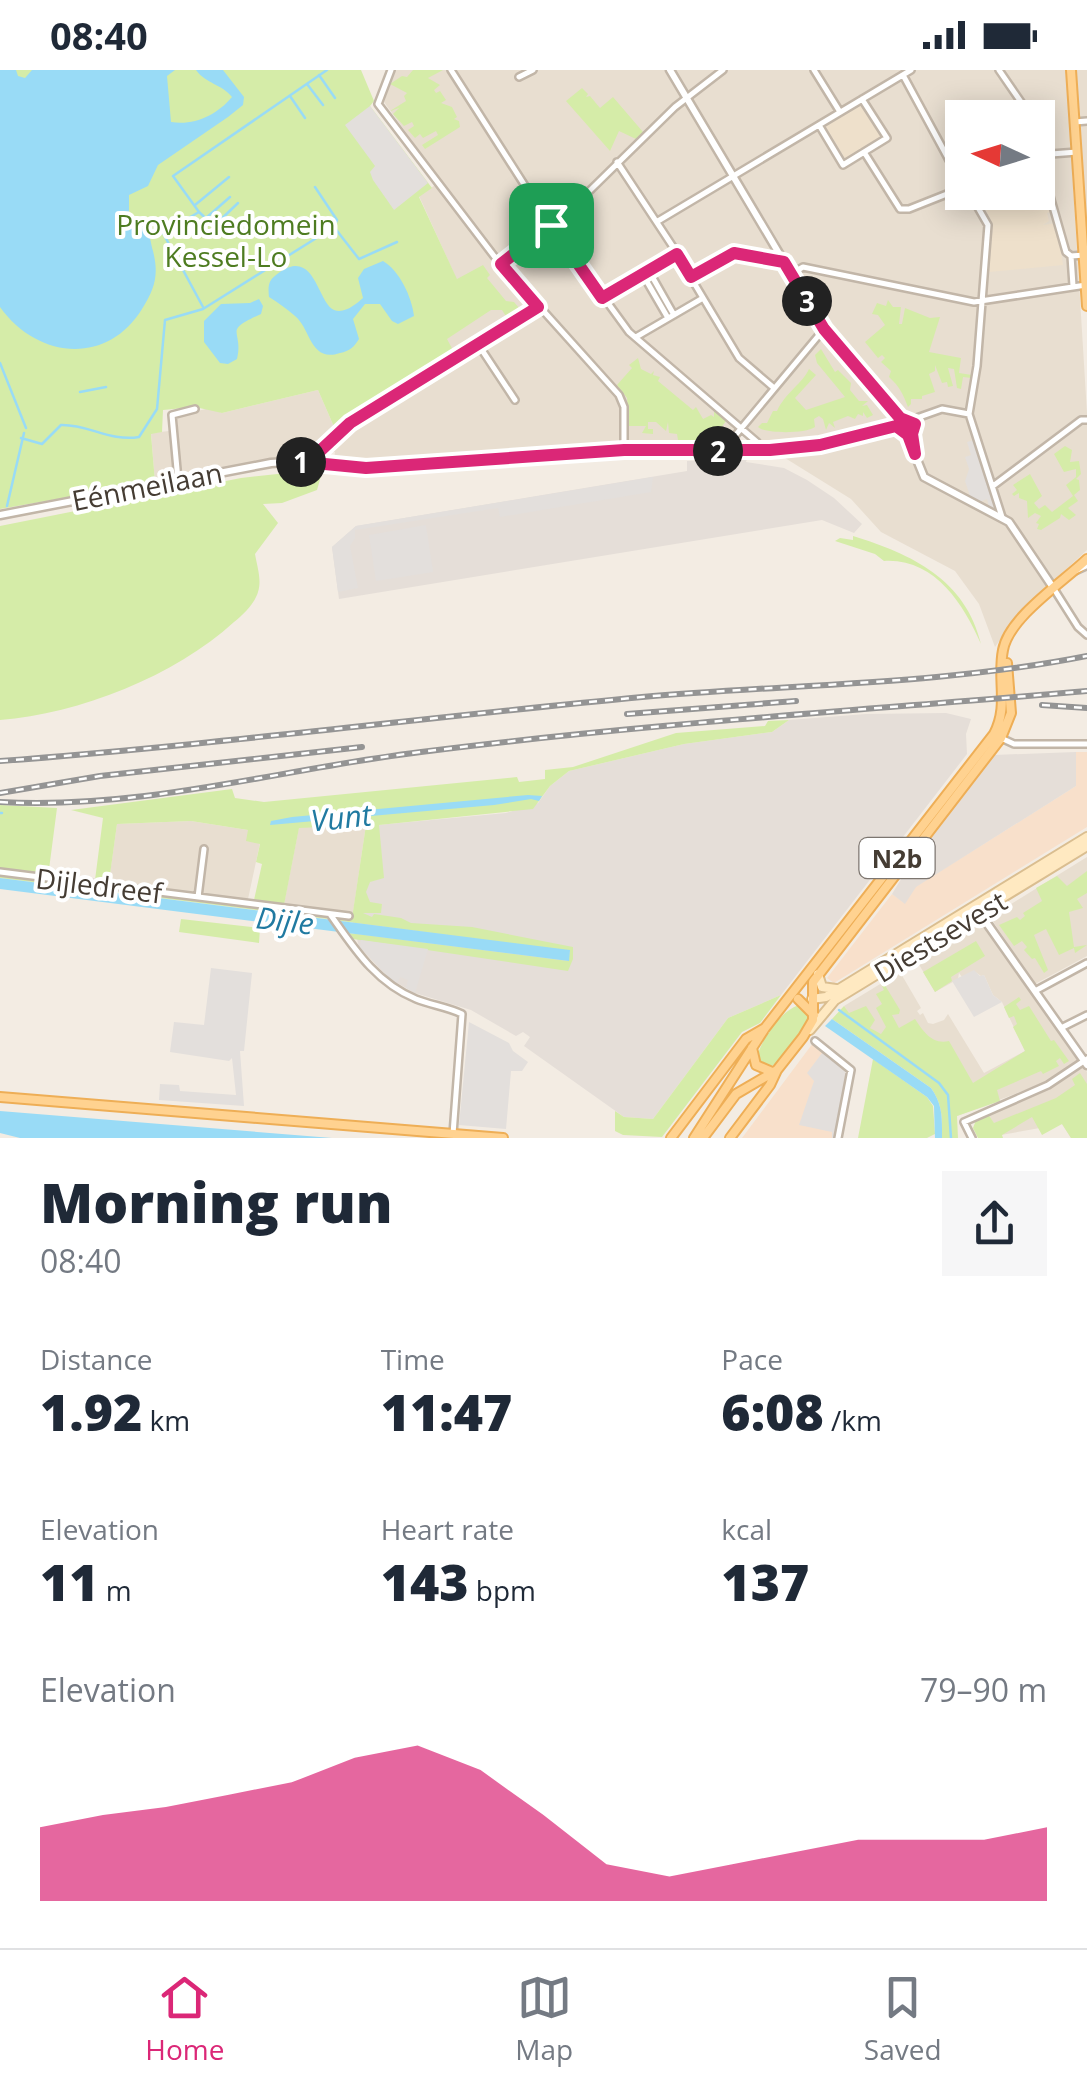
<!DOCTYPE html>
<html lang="en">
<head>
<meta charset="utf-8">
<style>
  :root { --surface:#fff; --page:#f6f6f7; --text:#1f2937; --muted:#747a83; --line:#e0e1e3; --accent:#db2777 }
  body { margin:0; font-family:"Open Sans",sans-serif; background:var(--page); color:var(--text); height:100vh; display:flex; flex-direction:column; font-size:38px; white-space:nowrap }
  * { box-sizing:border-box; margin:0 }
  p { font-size:32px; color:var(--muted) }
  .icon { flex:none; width:55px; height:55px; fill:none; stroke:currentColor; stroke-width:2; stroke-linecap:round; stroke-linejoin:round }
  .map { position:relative; height:1068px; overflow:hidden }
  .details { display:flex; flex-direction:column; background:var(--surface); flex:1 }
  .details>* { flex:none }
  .needle { width:65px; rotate:274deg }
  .fabs { position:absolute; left:945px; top:30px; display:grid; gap:20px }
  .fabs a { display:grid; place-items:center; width:110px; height:110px; border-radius:0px; background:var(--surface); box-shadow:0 5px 25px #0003; font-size:50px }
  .pin { position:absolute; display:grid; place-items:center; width:85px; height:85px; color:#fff; margin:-42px; border-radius:20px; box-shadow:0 5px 15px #0006 }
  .km { position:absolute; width:50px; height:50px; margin:-25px; border-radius:50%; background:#222; color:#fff; font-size:28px; line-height:50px; text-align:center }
  .round { display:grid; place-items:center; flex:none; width:105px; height:105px; border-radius:0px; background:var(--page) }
  .overview { display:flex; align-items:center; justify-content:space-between; height:170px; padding:0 40px }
  h1 { font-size:55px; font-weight:800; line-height:75px }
  .stats { display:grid; grid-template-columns:repeat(3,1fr); gap:15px; height:170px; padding:10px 40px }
  .stats div { display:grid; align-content:center }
  .stats b { font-size:50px; font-weight:800 }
  .stats small { font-size:28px; font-weight:400 }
  .stats p { font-size:28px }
  .chart { height:280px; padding:20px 40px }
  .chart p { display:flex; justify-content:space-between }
  .chart svg { width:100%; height:180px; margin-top:10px; fill:var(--accent); opacity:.7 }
  .status { display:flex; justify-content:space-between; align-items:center; height:70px; padding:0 50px; background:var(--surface); direction:ltr }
  .status svg { height:28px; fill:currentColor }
  .tab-bar { display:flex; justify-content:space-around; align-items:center; height:140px; border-top:2px solid var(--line); background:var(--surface); font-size:28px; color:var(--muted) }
  .tab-bar a { display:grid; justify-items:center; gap:5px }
  .tab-bar .active { color:var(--accent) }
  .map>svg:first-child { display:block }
  .residential { fill:#e8ded0; fill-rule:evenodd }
  .commercial { fill:#f8e0cb }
  .industrial { fill:#e5ded8 }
  .education { fill:#eee0cb }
  .green { fill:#d5eca8 }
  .parking { fill:#e3dfdc }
  .water { fill:#99dbf6 }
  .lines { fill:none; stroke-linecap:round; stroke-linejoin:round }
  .stream { stroke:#99dbf6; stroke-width:2.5 }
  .minor-casing { stroke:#c2b6a8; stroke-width:10 }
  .tertiary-casing { stroke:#c2b6a8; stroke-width:11 }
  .secondary-casing { stroke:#dabe90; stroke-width:12 }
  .primary-casing { stroke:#eeae56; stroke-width:12 }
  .minor { stroke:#fff; stroke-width:5 }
  .tertiary { stroke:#fff; stroke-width:6 }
  .secondary { stroke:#ffe9c1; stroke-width:8 }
  .primary { stroke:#ffd290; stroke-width:8 }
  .rail-casing { stroke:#949494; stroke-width:6 }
  .rail { stroke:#fff; stroke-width:2.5; stroke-dasharray:8; stroke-linecap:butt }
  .route-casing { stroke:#fff; stroke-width:20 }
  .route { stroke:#db2777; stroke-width:12 }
  .labels { text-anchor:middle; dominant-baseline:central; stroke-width:8; stroke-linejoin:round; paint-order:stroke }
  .shield { fill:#fff; stroke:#7d7670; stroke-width:2.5 }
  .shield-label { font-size:25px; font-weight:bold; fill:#453c33 }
  .park-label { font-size:28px; fill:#4e7c21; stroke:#fff }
  .street-label { font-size:28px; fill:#453c33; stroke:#fff }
  .water-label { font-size:30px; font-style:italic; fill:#207aa1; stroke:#fff }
</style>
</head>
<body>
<div class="status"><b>08:40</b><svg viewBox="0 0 49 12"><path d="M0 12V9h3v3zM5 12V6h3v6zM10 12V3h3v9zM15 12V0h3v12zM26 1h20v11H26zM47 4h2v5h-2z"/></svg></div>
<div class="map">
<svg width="1087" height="1068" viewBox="0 0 1087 1068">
  <rect width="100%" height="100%" fill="#f3ece3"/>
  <path class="residential" d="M396,0H1066L1087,343V480L1018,544L995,577L979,534L955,501L881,462L851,429L785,388L782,377H761L737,356L718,376L616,377L371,393L334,390L335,382L325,380L320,373L297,383L155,412L151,363L178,360L177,349L180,345L210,338L222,343L318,320L335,359L344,364L457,294L433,256L457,210L419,126L441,111L384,32ZM962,48H1038V122H962Z
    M1074,0H1087V192Z
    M191,751L248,760L260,773L248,829L127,814L125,820L108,818L117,754Z
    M366,755L352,849L283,839L299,757Z
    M1087,787V886L1035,914L990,847Z
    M981,853L1078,991L1046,1012L957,1046L943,1008L849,944L844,936L900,902L921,938L917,941L920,945L923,943L928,953L933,954L944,950L948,944L984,1003L1025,981L1002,932L993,925L984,905L981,906L974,901L962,907L959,903L958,909L935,922L917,891Z
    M1082,996L1087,1002V1068H1071L1062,1054L1001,1065L988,1044L1050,1017Z"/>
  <path class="commercial" d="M1076,682H1087V757L834,913L827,908L892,824L905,833L915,817L1076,716Z
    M813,973L846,1000L832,1068H742Z"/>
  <path class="industrial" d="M747,389L746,392L784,398L807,410L834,428L862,454L854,463L822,450L339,529L332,477L356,456L687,401V391Z
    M946,643L971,649L966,664L967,684L781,925L728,948L653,1049L624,1047L524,976L530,967L523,962L516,966L471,940L415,923L390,909L359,877L352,849L378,755L506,743L538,733L550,716L569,701L684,674L772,662L789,650L866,644Z
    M1076,682V716L916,817L905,834L892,824L917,783L994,685Z"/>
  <path class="education" d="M859,35L863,36L881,65L880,69L846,90L825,55Z
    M1042,106L1053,141L1047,143L1049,151L1043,155L1057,153L1063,195L989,202L993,155L983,133L994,128L991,123L1038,122V109Z"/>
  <path class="green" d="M0,0H361L374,31L370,36L432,118L419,127L457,209L483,195L490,205L487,208L506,231L514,232L519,238L527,234L528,240L509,251L502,240H491L447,269L454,282L451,284L335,359L318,320L222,343L195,337L163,340L162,362L151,364L155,412L0,439Z
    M413,0H443L428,8L440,15L434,20L436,23L440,21L446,30L441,33L452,37L457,47L454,49L459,51L460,57L425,79L422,75L438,65L436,61L423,68L420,64L415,68L408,60L414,56L412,52L404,56L393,44L399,38L390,41L406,31L404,26L407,23L390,14L402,6L407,7Z
    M582,18L588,24L586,27L590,26L600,38L613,27L643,62L636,69L619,61L610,81L566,31Z
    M888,230L893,237H901L899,254H902L905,238L930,248L940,247L929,282L961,288L959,303L972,305L971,308L963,307L961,319L957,318L954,299L948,298L953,316L948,317L947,312L942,313L935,295V301L929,304L935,322L922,326V329H911V334L908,337C903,324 900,317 889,307L891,301L881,292L885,288L882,285L878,288L865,272L885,255L878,245L872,244L877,233L886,236Z
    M821,279L835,302L838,300L851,313L850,320L859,331H868L862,336L867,335L873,345L867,348L863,342V346L858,344L855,349L848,346L833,352L835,358L829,353L826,360L823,349L819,346L814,349L815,357C806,363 775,364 761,359L758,357L762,353H767L773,341H777C785,323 803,313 809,299L816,305L795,328L806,340L845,327L817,293L815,285Z
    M638,288L641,299L651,304L654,301L653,305L660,307L658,311L693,340L696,337L703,349L711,345L714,347V341L726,351L714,367L698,366L699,373L702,375L668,374V371L678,370L677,364L669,363L668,352L666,361L656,352H648V359H653V364L642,363L646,356H629L627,328L617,315L632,298L629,295Z
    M1065,376L1072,380L1070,392L1079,391L1081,404L1076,409L1079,410L1080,420L1074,425L1078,431L1068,438L1076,445L1069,450L1061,444L1060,448L1041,460L1037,459L1039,454L1036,453L1041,446L1035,443L1028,448L1027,431L1019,428V423L1014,426L1012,424L1017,420L1013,415L1030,404L1042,426L1034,433L1039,439L1045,435L1052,442L1073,426L1066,415L1076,407V399L1064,402L1054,384Z
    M296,402L321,406L317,420L282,433L263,434L278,453L255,484C257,496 262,510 258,522C255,533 243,545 234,552C175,606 79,644 0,650V456L241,408Z
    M853,466C912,484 966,510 981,574C963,533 934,488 884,491L875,484L835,471L840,468L853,470Z
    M789,650L772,662L684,674L569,701L550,716L533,739L379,755L384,808L370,812L366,822L370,832L382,834L381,843H363L372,847L374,844L401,848L411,853L472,857L573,877V889L568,901L353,869L349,863L568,891L570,881L341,851L340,847L352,848L366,755L299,758L284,835L254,830L262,794L256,792L260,774L246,771L248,760L191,751L117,754L109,812L95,810L103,748L71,740L232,719L235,728L264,732L517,707L519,712L545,709V700L573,697L676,663L765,656L768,651Z
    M0,735L57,738L48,807L0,801Z
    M1087,801V823L1077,829L1083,838L1069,842L1074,877L1087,875L1075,883L1074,878L1059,885L1046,859L1034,865L1048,900L1044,903L1035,888L1032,889L1024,880L1027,877L1022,871L1014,876L999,855L1017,847L1020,850L1025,846L1023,843L1042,831L1036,818L1057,806L1067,816Z
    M0,804L323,845L328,849L0,808Z
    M181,849L260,858L259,873L179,862Z
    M976,871L985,886L951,907L952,911L935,922L923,902Z
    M883,912L900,940L899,944L892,945L899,958L915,949C923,961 932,975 949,971L973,1013L1025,981L1013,957L1017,954L1014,946L1009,948L1004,937L1019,927L1021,930L1016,934L1020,940L1029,936L1051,971L1054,970L1069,991L1064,994L1060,988L1056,991L1059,996L1043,1004L1041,1001L997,1020L1000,1031L957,1046L958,1068H942C942,1048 943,1035 931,1018L832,949L844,936L849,943L866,936L875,950L870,958L881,964L886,957L876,938L882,934L876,924L884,920L881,914Z
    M781,925L760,953L742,962L662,1067L623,1065L615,1061V1041L624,1047L653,1049L728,948Z
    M801,935L809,945C804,963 786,988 770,997L761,995L757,987C761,970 783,937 801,935Z
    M873,989L927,1027L933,1036L935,1064L927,1068H858Z
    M1080,1003L1087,1014V1068H1071L1062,1054L1042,1065L1032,1047L1002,1065L1003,1068H978L973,1058L976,1050L988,1044L994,1053L1056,1028L1075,1015L1072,1009Z"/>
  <path class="parking" d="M370,36L428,113L394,140L373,110L370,102L375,96L345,55Z
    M976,369L1001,445L990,440L987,429L979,432L970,426L965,411L969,399L965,387L971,385L967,372Z
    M653,407L651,422L500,447L498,438L355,460V468L350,476L358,518L338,522L332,477L356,456Z
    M426,455L433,502L376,511L369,465Z
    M361,870L428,879L415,923L406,918L408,910L400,907L397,914L390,909L360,877Z
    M211,898L252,903L244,981H240L244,1036L159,1030L160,1014L179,1015L180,1021L236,1025L232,988L229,991L170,982L174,952L204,955Z
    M974,900L980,906L984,905L993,925L1002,932L974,947L952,911Z
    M469,952L509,973L513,981L528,992L522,1001H511L506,1059L459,1055Z
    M828,982L846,1000L835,1068H832V1062L799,1055L814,1011L807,1003L822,983L825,985Z"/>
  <path class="water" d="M0,0H16L18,6L25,8L32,0H175L167,6L171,52C194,56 217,45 232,27C222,14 206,14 196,0H223L244,27L243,35L228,47L158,95L148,116L129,125V143C134,148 143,153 147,159C150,164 151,175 153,181C159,205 155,218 142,239C107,296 37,289 0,237Z
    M383,191C399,200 412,227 414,246L398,254L392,251L380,234H365L353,249L359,269C354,277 350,281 340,283C310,293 311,259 295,246C287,239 277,232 269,227C268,217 268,211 276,205C315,174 317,233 334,240C345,244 356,234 363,228L358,208L364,199Z
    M259,229L263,236L261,244C221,262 244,259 237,289L228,294L220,293L204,272V251L221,234L250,233Z
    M528,725L542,726L539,731L531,729L494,735L270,755L271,751L292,747Z
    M0,808L570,880L569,891L0,819Z
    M832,949L931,1018C943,1035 942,1048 942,1068H935L934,1036L927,1027L825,956Z
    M0,1041L332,1068H20L0,1063Z"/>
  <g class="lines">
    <path class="stream" d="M319,5L335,28
      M307,14L323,35
      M290,26L305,48
      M315,117L337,150L334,157
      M195,135L229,107
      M199,142L214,156L238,133
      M206,148L230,127
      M226,148H231L238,159
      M203,237L163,163L199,142L173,106L327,0
      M0,293L26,358
      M80,322L106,317
      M21,368L42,374L61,355C88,354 110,372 139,367L157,339L165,250L203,239L334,157L359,189L397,172
      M7,436L24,363
      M0,743H2
      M839,940L939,1013L948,1025L951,1068"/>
    <defs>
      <path id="minor" d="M391,0L378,34L494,186L619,325L624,337V380
        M451,0L543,144L629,262L757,372
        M814,0L840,42
        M999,0L1032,48
        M903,5L962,114
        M519,7L533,0
        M1075,52L1087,51
        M819,55L843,95L887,68L862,29
        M1038,56L1046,112L1066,182L1071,186L1084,185
        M864,82L900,139H909L962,118
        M1038,85L1077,82
        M617,92L675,180
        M969,122L988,155L977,296L969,344L1002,447
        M658,151L911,0
        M675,181L739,288L774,318
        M1071,186L1073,216
        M501,195L569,141L675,37L723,0
        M649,201L674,245
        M791,204L803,197L974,232L1086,215
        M643,205L668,248
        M691,207L734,183L784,191
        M603,229L677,184
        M636,267L703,228
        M478,274L515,330
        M911,350L942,339L969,344
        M724,379L824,259
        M316,389L324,376L350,353L538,237
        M295,390L320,381
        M178,410L172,345L195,339
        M993,416L1081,350H1087
        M1054,519L1078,557L1087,565
        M1001,668L1014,674H1087
        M0,802L349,846
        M198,827L204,779
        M330,844C354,878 375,912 416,929C431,935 448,937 462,944L453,1064
        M1035,921L1087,893
        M1061,958L1087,945
        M815,971L851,1000L838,1068
        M972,1068L964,1052L1048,1015L1087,989"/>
      <path id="tertiary" d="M670,0L824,259L903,351
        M903,351L908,350L915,354L913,373
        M900,356L902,363L907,365L924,407L1009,452L1054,519
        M294,391L366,398L624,380H770L821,375L883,357L900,356
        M0,445L271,393L316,390L338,395
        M1076,500L1087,495
        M979,842L1087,995"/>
      <path id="secondary" d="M818,904L822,917L836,919
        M812,929L826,927L1087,767
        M810,960L835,930L1087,776"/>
      <path id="primary" d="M1071,0L1087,236
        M798,929L814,945
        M752,978L756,995L772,1002
        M0,1027L503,1068
        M671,1068L746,969L765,958
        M694,1068L765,958L994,664C1009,636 997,610 1003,580C1009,547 1063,512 1087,489
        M703,1068L736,1024L777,1000L803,967L813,950V912L1001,668L1011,643L1007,593
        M730,1068L770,1015L777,1000"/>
    </defs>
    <use href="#minor" class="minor-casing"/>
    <use href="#tertiary" class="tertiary-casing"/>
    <use href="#secondary" class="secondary-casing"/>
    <use href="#primary" class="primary-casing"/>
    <use href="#minor" class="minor"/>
    <use href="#tertiary" class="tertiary"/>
    <use href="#secondary" class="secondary"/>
    <use href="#primary" class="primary"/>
    <defs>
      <path id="rail" d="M1042,635L1087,638
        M627,644L796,631
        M0,691C214,675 428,647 642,627C790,614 941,615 1087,586
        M0,723L100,706L362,677
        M0,732C144,740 280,699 421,682C642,654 865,640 1087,621"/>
    </defs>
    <use href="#rail" class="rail-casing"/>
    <use href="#rail" class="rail"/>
  </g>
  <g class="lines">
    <defs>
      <path id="route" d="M551,155L602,228L677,184L691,207L734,183L784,192L824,259L900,348L915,354L912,364L915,384L908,365L896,356L820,375L770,380H624L366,398L294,391L297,387L320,381L350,353L538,237L501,194Z"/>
    </defs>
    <use href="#route" class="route-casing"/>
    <use href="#route" class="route"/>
  </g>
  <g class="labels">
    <rect class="shield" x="859.5" y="768" width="75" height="40" rx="8"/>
    <g class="shield-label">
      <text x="897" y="788">N2b</text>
    </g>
    <g class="park-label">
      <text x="226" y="154">Provinciedomein<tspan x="226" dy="32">Kessel-Lo</tspan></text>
    </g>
    <g class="street-label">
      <text transform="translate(147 416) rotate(-11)">Eénmeilaan</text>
      <text transform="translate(99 815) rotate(7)">Dijledreef</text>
      <text transform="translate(940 866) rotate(-31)">Diestsevest</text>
    </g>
    <g class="water-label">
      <text transform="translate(341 747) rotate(-6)">Vunt</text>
      <text transform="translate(285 850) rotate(7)">Dijle</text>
    </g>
  </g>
</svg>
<div class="fabs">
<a><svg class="needle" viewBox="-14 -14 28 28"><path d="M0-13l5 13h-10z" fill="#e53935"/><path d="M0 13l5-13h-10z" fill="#747a83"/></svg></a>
</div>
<div class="pin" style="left:551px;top:155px;background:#1e9e55"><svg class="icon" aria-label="arrive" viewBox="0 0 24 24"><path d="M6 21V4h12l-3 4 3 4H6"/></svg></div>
<b class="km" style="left:301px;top:392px">1</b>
<b class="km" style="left:718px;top:381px">2</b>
<b class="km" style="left:807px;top:231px">3</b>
</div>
<section class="details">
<div class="overview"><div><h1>Morning run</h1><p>08:40</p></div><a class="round"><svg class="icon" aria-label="share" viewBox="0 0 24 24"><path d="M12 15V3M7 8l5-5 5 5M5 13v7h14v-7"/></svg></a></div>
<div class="stats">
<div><p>Distance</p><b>1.92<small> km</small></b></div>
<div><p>Time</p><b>11:47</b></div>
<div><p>Pace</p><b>6:08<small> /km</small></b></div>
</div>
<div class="stats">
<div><p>Elevation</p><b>11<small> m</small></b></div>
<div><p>Heart rate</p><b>143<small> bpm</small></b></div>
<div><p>kcal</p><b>137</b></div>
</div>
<div class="chart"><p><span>Elevation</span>79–90 m</p>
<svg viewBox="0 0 160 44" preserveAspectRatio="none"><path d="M0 44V26L10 23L20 21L30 18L40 15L50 9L60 6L70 12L80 23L90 35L100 38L110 35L120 32L130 29L140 29L150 29L160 26V44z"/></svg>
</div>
</section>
<nav class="tab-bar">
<a class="active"><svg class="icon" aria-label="home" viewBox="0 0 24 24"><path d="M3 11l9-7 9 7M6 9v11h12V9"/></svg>Home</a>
<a><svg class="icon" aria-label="map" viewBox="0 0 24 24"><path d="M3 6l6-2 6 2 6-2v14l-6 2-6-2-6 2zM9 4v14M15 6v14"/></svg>Map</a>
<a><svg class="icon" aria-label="saved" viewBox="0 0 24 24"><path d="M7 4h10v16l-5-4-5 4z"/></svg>Saved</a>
</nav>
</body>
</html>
